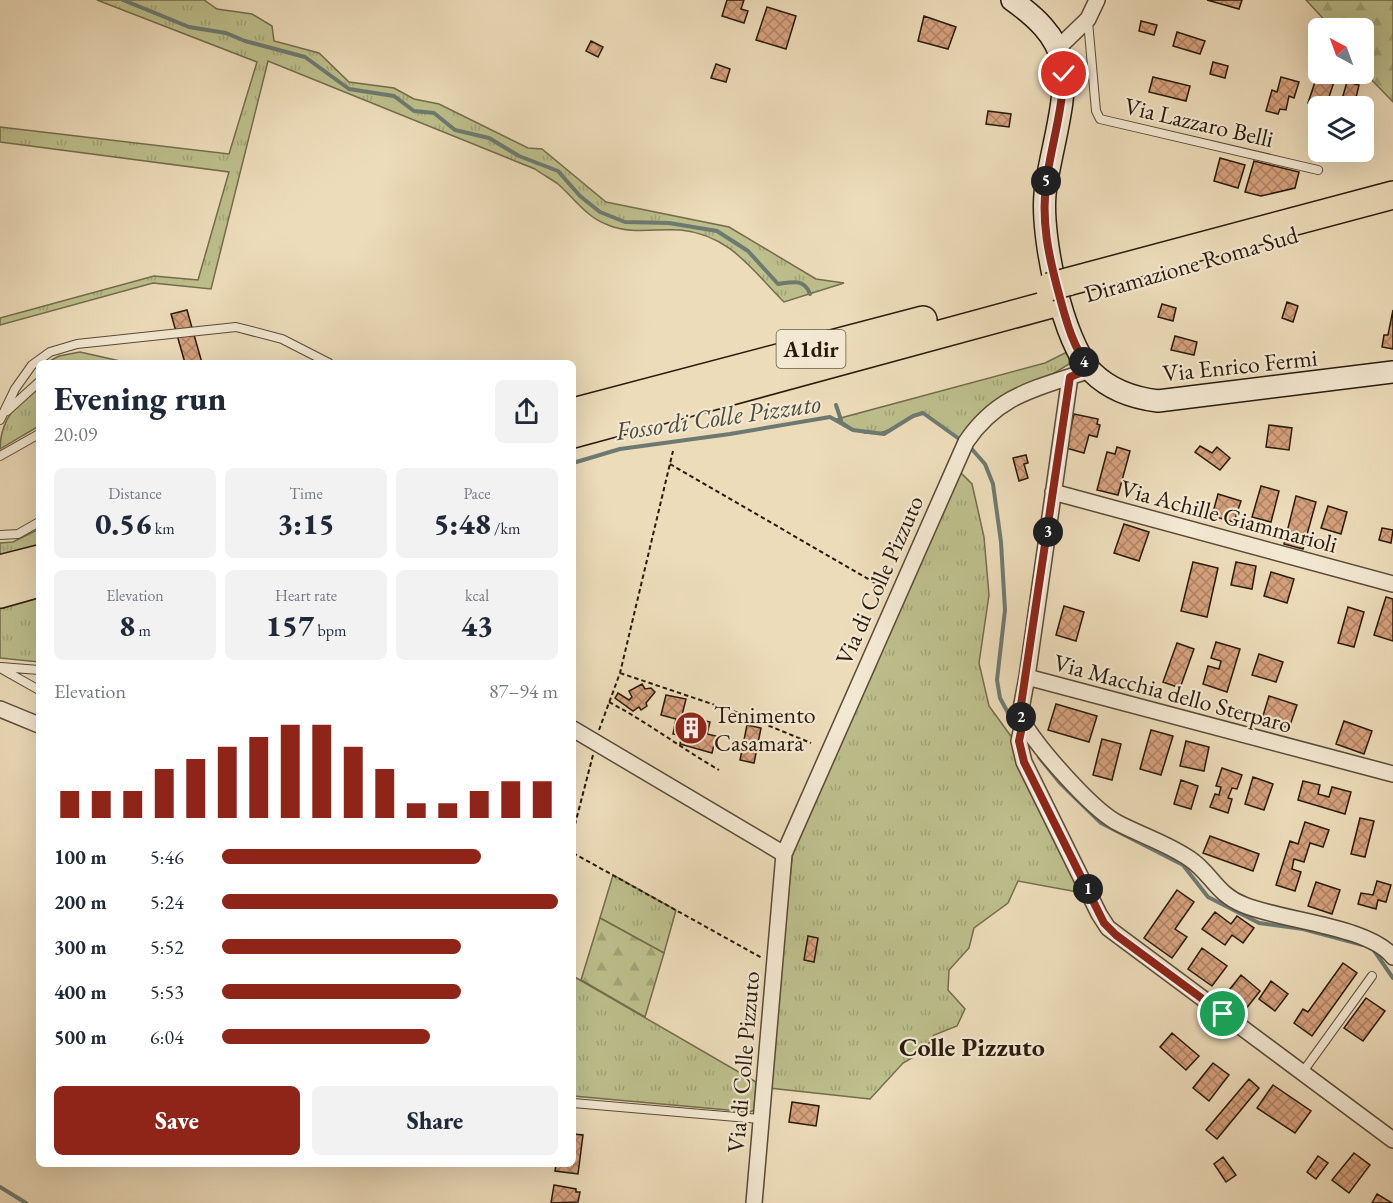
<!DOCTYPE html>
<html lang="en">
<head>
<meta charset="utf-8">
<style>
  :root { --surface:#fff; --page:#f2f2f3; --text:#1f2937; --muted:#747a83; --accent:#8f2418 }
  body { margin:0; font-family:"EB Garamond",serif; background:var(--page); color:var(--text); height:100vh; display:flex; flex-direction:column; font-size:22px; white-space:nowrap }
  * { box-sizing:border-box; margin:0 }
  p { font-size:20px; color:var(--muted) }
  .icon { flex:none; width:33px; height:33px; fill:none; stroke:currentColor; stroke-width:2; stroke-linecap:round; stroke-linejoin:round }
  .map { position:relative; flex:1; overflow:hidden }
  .drawer { position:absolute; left:36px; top:360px; width:540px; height:807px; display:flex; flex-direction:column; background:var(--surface); border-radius:9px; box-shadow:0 6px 24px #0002 }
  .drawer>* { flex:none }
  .needle { width:39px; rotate:319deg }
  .controls { position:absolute; left:1308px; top:18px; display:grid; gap:12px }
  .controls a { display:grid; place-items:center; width:66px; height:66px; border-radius:9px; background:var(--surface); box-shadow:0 6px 24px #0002; font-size:30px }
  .pin { position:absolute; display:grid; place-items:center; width:51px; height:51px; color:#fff; margin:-26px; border:3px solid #fff; border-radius:50%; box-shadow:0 2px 6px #0007 }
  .km { position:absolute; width:30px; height:30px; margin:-15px; border-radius:50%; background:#222; color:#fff; font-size:16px; line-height:30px; text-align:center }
  .round { display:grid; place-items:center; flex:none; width:63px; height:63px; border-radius:9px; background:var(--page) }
  .headline { display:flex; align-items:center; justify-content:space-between; height:102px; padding:0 18px }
  h1 { font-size:33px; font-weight:800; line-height:45px }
  .figures { display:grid; grid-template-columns:repeat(3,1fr); gap:9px; height:102px; padding:6px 18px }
  .figures div { display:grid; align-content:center; border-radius:9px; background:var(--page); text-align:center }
  .figures b { font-size:30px; font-weight:800 }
  .figures small { font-size:16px; font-weight:400 }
  .figures p { font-size:16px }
  .chart { height:168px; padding:12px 18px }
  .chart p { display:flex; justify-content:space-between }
  .chart svg { width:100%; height:108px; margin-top:6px; stroke:var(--accent); stroke-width:6 }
  .button { display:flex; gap:12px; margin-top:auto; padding:12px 18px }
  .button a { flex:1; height:69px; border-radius:9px; background:var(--accent); color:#fff; font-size:24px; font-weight:800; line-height:69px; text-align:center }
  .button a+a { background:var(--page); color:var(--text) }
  ul { padding:0 18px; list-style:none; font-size:20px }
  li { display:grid; grid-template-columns:96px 72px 1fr; align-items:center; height:45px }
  li i { height:15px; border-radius:8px; background:var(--accent) }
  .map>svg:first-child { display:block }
  .grass { fill:url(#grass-tufts); stroke:#736d4c; stroke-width:1.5 }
  .forest { fill:url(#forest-firs); stroke:#736d4c; stroke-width:1.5 }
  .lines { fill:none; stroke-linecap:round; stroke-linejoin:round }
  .stream { stroke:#6d7a71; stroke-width:4 }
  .building { fill:url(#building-cross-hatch); stroke:#291b0b; stroke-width:1.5 }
  .lane-casing { stroke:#5a4b37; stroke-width:10 }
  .street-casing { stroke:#5a4b37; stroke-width:18 }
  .secondary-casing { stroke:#291b0b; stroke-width:24 }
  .highway-casing { stroke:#291b0b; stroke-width:30 }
  .path { stroke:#291b0b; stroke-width:2; stroke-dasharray:4.5 3; stroke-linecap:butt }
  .lane { stroke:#f3e8d2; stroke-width:8 }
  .street { stroke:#f3e8d2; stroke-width:15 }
  .secondary { stroke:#f3e8d2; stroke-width:21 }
  .highway { stroke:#eddcba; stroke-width:27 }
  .highway-bridge-casing { stroke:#291b0b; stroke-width:30; stroke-linecap:butt }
  .highway-bridge { stroke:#eddcba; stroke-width:27 }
  .route-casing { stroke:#fff; stroke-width:12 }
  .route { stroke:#8f2418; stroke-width:8 }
  .labels { text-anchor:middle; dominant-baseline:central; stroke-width:4.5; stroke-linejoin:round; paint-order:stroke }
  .shield { fill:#f3e8d2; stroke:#665847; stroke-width:1.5 }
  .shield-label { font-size:22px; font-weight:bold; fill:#291b0b }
  .street-label { font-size:24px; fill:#291b0b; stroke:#f3e8d2 }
  .poi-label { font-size:24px; fill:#291b0b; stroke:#f3e8d2; text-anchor:start }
  .water-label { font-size:26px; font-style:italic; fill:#4b4b3e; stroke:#f3e8d2 }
  .neighbourhood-label { font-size:26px; font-weight:bold; fill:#291b0b; stroke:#f3e8d2 }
</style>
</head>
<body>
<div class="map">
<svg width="1393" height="1203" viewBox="0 0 1393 1203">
  <defs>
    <pattern id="grass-tufts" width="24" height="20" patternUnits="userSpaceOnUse" patternTransform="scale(1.5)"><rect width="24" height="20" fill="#bdbf8c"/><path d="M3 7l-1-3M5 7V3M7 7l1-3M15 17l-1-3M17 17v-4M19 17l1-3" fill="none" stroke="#a2a477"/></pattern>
    <pattern id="forest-firs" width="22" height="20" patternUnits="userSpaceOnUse" patternTransform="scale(1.5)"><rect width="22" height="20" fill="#bdbf8c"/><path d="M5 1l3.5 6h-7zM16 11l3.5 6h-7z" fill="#a2a477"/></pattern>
    <pattern id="building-cross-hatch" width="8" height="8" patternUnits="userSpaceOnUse" patternTransform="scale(1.5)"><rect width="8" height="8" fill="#d5a17d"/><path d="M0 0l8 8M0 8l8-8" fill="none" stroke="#ad8265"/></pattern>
  </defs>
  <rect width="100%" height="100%" fill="#eddcba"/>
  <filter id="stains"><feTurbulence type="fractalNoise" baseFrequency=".00333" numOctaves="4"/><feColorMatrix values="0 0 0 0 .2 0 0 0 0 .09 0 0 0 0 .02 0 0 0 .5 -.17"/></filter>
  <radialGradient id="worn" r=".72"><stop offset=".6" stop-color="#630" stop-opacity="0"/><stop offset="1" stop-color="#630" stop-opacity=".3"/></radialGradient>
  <path class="grass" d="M97,0H204L217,9L252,14L272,26L274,41L319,53L349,82L394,88L414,99L439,104L528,148L542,149L606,202L729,227L816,279L844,283L784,302C752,270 730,235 681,230C657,228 632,235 608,225C586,217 575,199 558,184C551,179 542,174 535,169L268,61L211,289L153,283L0,325V318L154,276L198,280L229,172L0,142V127L229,154L257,62Z
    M1069,351V364L1046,378L962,441L923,413C896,420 889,441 857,431C850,428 844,422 837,419L1045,363Z
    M80,352L129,363H46L59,356Z
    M39,385V426L0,449C0,420 17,402 39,385Z
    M958,470L972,484L984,537L989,595L979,663L989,706L1013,739L1083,893L1018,881L1008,903L974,928L969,948L949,970L948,990L965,1009L957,1026L934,1035L924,1051L903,1063L870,1099L769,1088L793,848Z
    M39,529V546L0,557V543L13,542Z
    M39,598V662L0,658V609Z
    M613,875L676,910L664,953L600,918Z
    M573,976L756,1082L754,1110L750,1112L573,1096Z"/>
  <path class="forest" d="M1306,0H1393V102L1364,72V28H1332Z
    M600,918L664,953L645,1017L581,980Z"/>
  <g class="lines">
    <path class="stream" d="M123,0L189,27L226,33L245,41L305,57L349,89L394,96L414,111L434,113L455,130L489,138L519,156L558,171L580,196L600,212L625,222L669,223L717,231L748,251L778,284C792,282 804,278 810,294
      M836,405L841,420
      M970,447L985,464L993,484L1001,542L1005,610L997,680L1000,698L1014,724
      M573,463L620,449L730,434L830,417L853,430L884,434L913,416L923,413L962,441
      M1039,757L1060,783L1101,823L1183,865L1208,897L1259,923L1303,929L1363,945
      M1373,949L1393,978
      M0,1187L26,1203"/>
  </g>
  <path class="building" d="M727,0H744L741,9L748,11L744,23L722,16Z
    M1207,0H1242L1239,9Z
    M767,7L796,16L786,49L756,40Z
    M924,16L956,27L948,49L918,41Z
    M1141,21L1157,25L1154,35L1139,31Z
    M1177,32L1205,41L1200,54L1173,46Z
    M591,41L603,47L598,57L586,51Z
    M1213,62L1228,66L1225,78L1210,74Z
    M716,64L730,69L726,82L711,78Z
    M1317,76L1334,82L1326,106L1308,103Z
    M1153,77L1190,86L1186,101L1149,92Z
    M1281,77L1299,82L1294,98L1289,96L1286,110L1280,109L1278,114L1266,111L1272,90L1277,92Z
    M1347,82L1359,85L1354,106H1340Z
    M988,111L1011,114L1009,127L986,124Z
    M1220,158L1245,165L1238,188L1214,181Z
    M1254,161L1299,172L1295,188L1261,196L1245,192Z
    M1287,302L1298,306L1293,322L1282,318Z
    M1162,304L1176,308L1173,321L1158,317Z
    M187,310L202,363H185L171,314Z
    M1393,310V349L1382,347L1384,335H1388Z
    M1175,336L1197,342L1194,355L1171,350Z
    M1074,414L1098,419L1097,424L1100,425L1097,437L1089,435L1084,453L1066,448Z
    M1269,425L1292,428L1289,450L1266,447Z
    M1200,446L1212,453L1217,447L1230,458L1220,470L1195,452Z
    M1117,447L1130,451L1118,495L1097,490L1107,452L1115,454Z
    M1026,455L1028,463L1024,464L1028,478L1019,481L1013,458Z
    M1261,486L1279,491L1271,522L1252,517Z
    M1218,494L1241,501L1234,522L1212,516Z
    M1296,496L1316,502L1303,549L1284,544Z
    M1328,506L1347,512L1341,534L1321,528Z
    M1124,524L1149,532L1139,561L1114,553Z
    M1382,528L1393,530L1391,543L1379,540Z
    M1193,562L1218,568L1207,617L1181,611Z
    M1236,562L1256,566L1252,589L1231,585Z
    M1271,572L1294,579L1287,603L1264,596Z
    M1386,597L1393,599V641L1374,635Z
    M1064,606L1084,612L1076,641L1056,635Z
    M1348,607L1364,612L1354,647L1338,643Z
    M1216,642L1240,649L1227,692L1203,684L1208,666L1219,669L1221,661L1211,658Z
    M1177,643L1194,649L1180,688L1163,682Z
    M1259,654L1283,662L1276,682L1252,675Z
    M642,684L645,689L651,688L655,692L646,703L647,706L641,710L639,707L633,711L615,698L618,693L629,700L632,697L629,691Z
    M666,695L686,699L682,715L710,722L707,734L716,736L712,753L680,744L682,736L673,734L676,719L661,715Z
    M1269,696L1297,705L1289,728L1262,719Z
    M1056,704L1097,716L1089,742L1048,730Z
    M1344,721L1372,731L1364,754L1336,744Z
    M747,725L761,728L754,763L740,760Z
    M1151,730L1173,736L1161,775L1140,769Z
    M1102,739L1121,744L1112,780L1093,775Z
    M1186,741L1209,747L1204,771L1180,766Z
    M1222,768L1242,775L1237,789L1232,788L1228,798L1232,799L1228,813L1210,807L1215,794L1219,795L1221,787L1216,786Z
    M1253,777L1273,784L1264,810L1245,804Z
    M1181,780L1198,786L1191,809L1174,804Z
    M1303,781L1320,785L1318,794L1329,797L1332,787L1351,792L1345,814L1298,800Z
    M1360,818L1374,821L1365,857L1351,854Z
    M1305,822L1329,830L1323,847L1310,843L1304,862L1294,859L1292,869L1301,872L1295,891L1276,885L1290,841L1298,844Z
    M1210,836L1259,854L1253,871L1203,853Z
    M1377,881L1391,885L1386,902L1378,900L1376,909L1358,904L1361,893L1373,895Z
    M1316,882L1340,890L1332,914L1308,906Z
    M1177,890L1194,902L1175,929L1187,937L1172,958L1144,938Z
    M1215,912L1231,924L1237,916L1254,928L1243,943L1232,935L1225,945L1202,929Z
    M808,936L818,938L814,962L804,960Z
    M1202,948L1227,966L1212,986L1188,969Z
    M1343,963L1357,973L1312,1036L1294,1023L1303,1009L1308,1012Z
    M1241,975L1260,991L1245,1010L1226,994Z
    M1271,981L1288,994L1275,1011L1259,999Z
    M1366,998L1385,1011L1363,1041L1344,1028Z
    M1172,1033L1199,1056L1186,1070L1160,1047Z
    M1213,1063L1229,1075L1209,1101L1193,1088Z
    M1249,1079L1259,1088L1217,1139L1206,1130Z
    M1273,1085L1311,1111L1295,1133L1257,1108Z
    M792,1102L819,1106L816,1126L789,1122Z
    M573,1134L583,1135L578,1174L555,1171L556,1164H573Z
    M1354,1153L1370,1165L1349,1193L1332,1180Z
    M1318,1156L1328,1163L1316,1179L1307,1172Z
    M1223,1157L1236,1175L1226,1182L1214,1164Z
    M554,1185L576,1189V1192H580L578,1202L551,1203Z
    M1377,1194L1392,1203H1372Z"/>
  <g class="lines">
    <defs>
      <path id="lane" d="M1088,21L1096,111L1100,119L1318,170
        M7,411L39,382
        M0,420L15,389L32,365L50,352L77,344L236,327L282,339L329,363
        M0,456L39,434
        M0,535L18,534L39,522
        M1,667L39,670
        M0,668L39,690
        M1302,1073L1372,976
        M573,1103L760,1119"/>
      <path id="street" d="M1058,48L1088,19L1097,0
        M1070,377L1027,677L1393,774
        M1053,492L1393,584
        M1027,677L1021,709L1023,722C1039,749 1090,807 1116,822C1140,835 1167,843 1190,859C1212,874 1216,894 1244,905C1283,921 1369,926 1393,957
        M0,709L39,725
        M1023,722L1019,741L1024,762L1099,914L1108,928L1393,1140
        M573,729L784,854
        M754,1203L784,854L966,442C999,393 1039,388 1090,370"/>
      <path id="secondary" d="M1012,0C1033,15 1057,35 1062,63C1069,98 1049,156 1045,194C1041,237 1062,340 1092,372C1110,390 1133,398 1158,401L1393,372"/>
      <path id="highway" d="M1067,282L1393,195
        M573,412L923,320
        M573,434L1055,303
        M0,569L39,559
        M0,594L39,583"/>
    </defs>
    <use href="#lane" class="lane-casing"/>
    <use href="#street" class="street-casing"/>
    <use href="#secondary" class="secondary-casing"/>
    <use href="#highway" class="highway-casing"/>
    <path class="path" d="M670,464L882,587
      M620,673L733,711L811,743
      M609,702C647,722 681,748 719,770
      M599,730L620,673L673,451
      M573,832L593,755
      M573,853L762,958"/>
    <use href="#lane" class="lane"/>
    <use href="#street" class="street"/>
    <use href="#secondary" class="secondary"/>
    <use href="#highway" class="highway"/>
    <defs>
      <path id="highway-bridge" d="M1049,287L1067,282"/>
    </defs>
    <use href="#highway-bridge" class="highway-bridge-casing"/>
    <use href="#highway-bridge" class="highway-bridge"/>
  </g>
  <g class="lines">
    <defs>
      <path id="route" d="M1064,74C1063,108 1052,143 1047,177C1040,220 1049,258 1060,298C1067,324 1074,349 1090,369L1070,377L1021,705L1023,722L1019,741L1024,762L1104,923L1116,935L1223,1014"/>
    </defs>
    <use href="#route" class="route-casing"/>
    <use href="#route" class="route"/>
  </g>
  <defs>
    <symbol id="building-disc" viewBox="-11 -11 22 22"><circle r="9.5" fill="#8f2418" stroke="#f3e8d2"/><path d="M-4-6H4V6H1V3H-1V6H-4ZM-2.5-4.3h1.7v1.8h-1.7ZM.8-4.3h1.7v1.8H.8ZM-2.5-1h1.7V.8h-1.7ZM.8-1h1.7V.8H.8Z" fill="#fff"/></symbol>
  </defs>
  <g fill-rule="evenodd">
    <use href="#building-disc" x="672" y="709" width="38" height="38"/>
  </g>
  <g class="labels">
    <rect class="shield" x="776.5" y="330" width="69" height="38" rx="4.5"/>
    <g class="shield-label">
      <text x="811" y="349">A1dir</text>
    </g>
    <g class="street-label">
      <text transform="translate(1199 122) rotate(13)">Via Lazzaro Belli</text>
      <text transform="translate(1191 264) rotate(-16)">Diramazione Roma Sud</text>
      <text transform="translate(1240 365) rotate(-6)">Via Enrico Fermi</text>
      <text transform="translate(1229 516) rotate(15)">Via Achille Giammarioli</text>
      <text transform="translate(879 580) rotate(-66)">Via di Colle Pizzuto</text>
      <text transform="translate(1173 693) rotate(15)">Via Macchia dello Sterparo</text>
      <text transform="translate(743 1062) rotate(-85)">Via di Colle Pizzuto</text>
    </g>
    <g class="poi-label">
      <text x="714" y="714">Tenimento<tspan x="714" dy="28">Casamara</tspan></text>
    </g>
    <g class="water-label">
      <text transform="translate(718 417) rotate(-8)">Fosso di Colle Pizzuto</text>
    </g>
    <g class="neighbourhood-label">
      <text x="972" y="1047">Colle Pizzuto</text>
    </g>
  </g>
  <rect width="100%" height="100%" filter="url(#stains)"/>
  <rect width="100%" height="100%" fill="url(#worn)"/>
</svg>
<div class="controls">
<a><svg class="needle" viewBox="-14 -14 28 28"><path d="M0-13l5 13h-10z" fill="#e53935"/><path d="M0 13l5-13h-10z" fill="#747a83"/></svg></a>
<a><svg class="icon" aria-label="layers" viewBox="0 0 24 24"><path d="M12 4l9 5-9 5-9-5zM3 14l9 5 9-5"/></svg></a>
</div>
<div class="pin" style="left:1223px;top:1014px;background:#1e9e55"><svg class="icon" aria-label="arrive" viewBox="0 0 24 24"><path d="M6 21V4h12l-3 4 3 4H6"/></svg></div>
<div class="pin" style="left:1064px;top:74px;background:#d93025"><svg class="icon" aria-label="check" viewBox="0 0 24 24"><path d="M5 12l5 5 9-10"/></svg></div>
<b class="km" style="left:1088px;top:889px">1</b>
<b class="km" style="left:1021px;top:717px">2</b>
<b class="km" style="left:1048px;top:532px">3</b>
<b class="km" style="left:1084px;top:362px">4</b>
<b class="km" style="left:1046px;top:181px">5</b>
<section class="drawer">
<div class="headline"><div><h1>Evening run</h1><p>20:09</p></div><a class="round"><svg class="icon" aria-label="share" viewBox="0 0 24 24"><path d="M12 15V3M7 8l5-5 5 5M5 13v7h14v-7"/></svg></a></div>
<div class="figures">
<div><p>Distance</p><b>0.56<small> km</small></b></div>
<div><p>Time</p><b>3:15</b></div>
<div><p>Pace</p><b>5:48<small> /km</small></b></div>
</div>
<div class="figures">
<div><p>Elevation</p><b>8<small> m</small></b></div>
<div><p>Heart rate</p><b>157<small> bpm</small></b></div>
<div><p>kcal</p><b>43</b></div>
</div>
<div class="chart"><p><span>Elevation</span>87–94 m</p>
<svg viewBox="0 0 160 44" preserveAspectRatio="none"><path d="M5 44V33M15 44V33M25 44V33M35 44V24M45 44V20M55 44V15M65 44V11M75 44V6M85 44V6M95 44V15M105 44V24M115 44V38M125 44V38M135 44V33M145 44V29M155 44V29"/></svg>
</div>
<ul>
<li><b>100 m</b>5:46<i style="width:77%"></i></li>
<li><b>200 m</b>5:24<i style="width:100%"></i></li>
<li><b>300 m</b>5:52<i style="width:71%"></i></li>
<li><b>400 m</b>5:53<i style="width:71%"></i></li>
<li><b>500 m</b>6:04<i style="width:62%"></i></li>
</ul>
<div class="button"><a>Save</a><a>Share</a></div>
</section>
</div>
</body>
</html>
